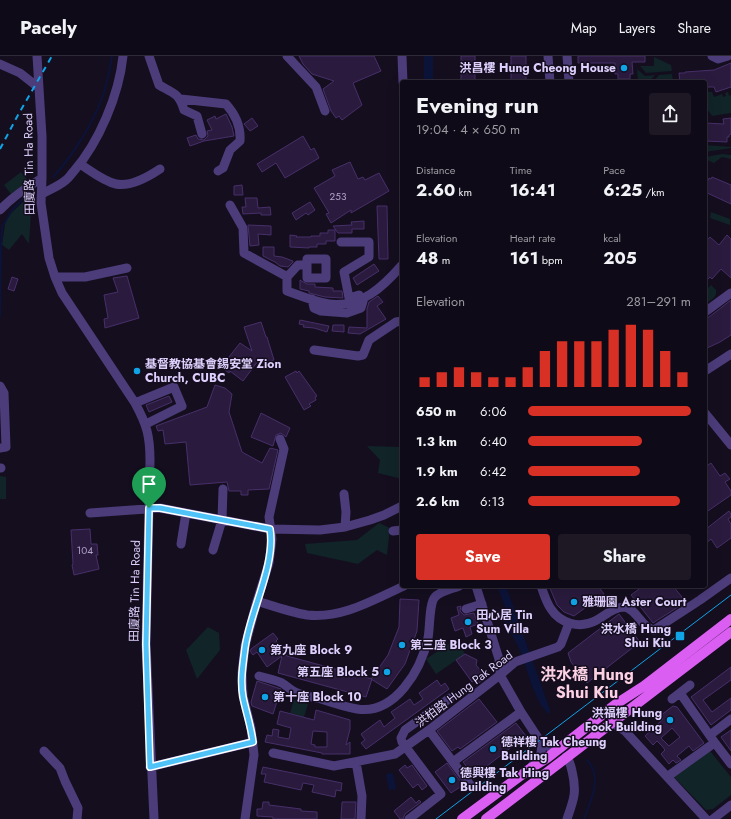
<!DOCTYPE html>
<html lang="en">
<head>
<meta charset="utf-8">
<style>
  :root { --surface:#0f0a17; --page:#1d1824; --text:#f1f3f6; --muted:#9b9aa1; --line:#2f2b36; --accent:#d93025 }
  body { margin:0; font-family:Jost,"Noto Sans SC",sans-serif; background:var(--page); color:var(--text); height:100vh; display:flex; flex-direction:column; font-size:15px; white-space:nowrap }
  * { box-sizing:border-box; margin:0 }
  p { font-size:13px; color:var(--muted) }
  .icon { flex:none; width:22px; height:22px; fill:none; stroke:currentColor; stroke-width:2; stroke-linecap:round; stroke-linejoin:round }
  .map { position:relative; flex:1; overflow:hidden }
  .sheet { position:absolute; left:400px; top:24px; width:307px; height:508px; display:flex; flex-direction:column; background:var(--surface); border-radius:4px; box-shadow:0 4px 16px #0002,0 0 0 1px var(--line) }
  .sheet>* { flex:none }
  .pin { position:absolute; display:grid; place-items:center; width:34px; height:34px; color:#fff; margin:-41px -17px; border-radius:50% 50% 50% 0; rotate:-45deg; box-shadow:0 0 4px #0007 }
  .pin .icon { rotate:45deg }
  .round { display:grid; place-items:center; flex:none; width:42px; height:42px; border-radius:4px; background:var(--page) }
  .head { display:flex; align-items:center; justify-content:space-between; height:68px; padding:0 16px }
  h1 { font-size:22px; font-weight:700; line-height:30px }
  .stats { display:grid; grid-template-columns:repeat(3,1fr); gap:6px; height:68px; padding:4px 16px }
  .stats div { display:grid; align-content:center }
  .stats b { font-size:17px; font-weight:700 }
  .stats small { font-size:11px; font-weight:400 }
  .stats p { font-size:11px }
  .chart { height:112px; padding:8px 16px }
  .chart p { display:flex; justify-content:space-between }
  .chart svg { width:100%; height:72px; margin-top:4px; stroke:var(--accent); stroke-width:6 }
  .primary-button { display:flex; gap:8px; margin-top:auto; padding:8px 16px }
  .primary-button a { flex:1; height:46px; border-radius:4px; background:var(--accent); color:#fff; font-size:16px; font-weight:700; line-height:46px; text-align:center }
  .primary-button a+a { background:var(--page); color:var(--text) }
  ul { padding:0 16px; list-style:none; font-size:13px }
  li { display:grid; grid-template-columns:64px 48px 1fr; align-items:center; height:30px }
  li i { height:10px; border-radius:5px; background:var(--accent) }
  header { display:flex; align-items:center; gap:24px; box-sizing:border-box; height:56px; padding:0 20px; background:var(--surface); border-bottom:1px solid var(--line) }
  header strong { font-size:19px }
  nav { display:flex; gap:22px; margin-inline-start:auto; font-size:14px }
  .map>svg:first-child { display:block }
  .green { fill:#112428 }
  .water { fill:#0c1339 }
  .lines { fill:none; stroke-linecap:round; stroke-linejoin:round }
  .stream { stroke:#0c1339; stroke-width:2 }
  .building { fill:#2a1b3e; stroke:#472f69; fill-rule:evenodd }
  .minor { stroke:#4c3c7a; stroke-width:9 }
  .major { stroke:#db5ef3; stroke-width:10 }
  .tram { stroke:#10a3e6; stroke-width:1 }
  .rail { stroke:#10a3e6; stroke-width:2; stroke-dasharray:6 5; stroke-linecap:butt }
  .route-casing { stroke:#fff; stroke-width:8 }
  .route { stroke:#4fc3f7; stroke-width:5 }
  .poi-dot { fill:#10a3e6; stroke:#140e1f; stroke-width:1.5 }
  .labels { text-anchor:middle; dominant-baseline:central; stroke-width:3; stroke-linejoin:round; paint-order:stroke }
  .number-label { font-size:10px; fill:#b1a2cc }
  .poi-label { font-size:12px; font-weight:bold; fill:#decffc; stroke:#140e1f; text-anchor:start }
  .street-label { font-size:12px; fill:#decffc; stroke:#140e1f }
  .district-label { font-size:16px; font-weight:bold; fill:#fcd1e3; stroke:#140e1f }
</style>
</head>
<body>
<header>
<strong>Pacely</strong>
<nav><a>Map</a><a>Layers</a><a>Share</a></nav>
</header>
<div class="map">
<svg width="731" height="763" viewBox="0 0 731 763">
  <rect width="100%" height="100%" fill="#140e1f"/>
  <path class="green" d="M654,1L671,9L672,15L646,17L640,10H654Z
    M637,13L645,20L655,19L649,26H638Z
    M672,18L673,26H653L659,19Z
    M705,36H712L714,41L722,38L723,41L726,40L725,37L728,36L729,40L731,39V57L712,60L705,50Z
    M705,89L731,91V92L705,96Z
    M722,98L731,99V103L722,101L714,107L705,103V101Z
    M21,116L28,125L11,138L4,129Z
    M26,143L31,155L29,188L22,178L9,194L2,189L6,162Z
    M711,156L730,163V169L710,162Z
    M711,229L716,234C717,242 711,244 705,248V235Z
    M367,390L400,391L402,392V423L378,417L380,404Z
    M0,420L6,421V443H0Z
    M379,467L390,472L387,499L377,494L358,508L307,497L305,488L357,484Z
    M208,571L219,577L220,594L197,623L186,594Z
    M456,583L465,598L436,618L426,603Z
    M294,644L308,648L304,661L290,657Z
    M710,695L731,721V739L713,753L706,754L674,721Z"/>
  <path class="water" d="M424,0H433V26H424Z
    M497,530H506L550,654V658C536,652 527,611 521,597C516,585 509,575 503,564L509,561Z
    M393,717L396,733L389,734L386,718Z"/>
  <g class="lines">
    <path class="stream" d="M53,121C72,101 94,66 103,39C107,27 110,13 112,0
      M0,261L1,193L2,171L12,154L30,136
      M584,763C591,744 603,721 587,704"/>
  </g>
  <path class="building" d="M299,0H374L381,15L353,27L362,49L342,64L339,60L336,62L331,55L323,33L334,25L312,18L303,8Z
    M461,0H475V26H461Z
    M511,0H526V26H512L511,25Z
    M578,0H645V6H632L633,18H630V23H618V18H615V7H578Z
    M731,7V31L716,36L714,31H705V26H680L679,17H685V16L714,14Z
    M226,58L232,71L234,80L204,85L190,90L187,82L196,79L198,83L204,84L208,80L207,75L212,74L207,64L215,60L216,63Z
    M252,62L258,70L250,75L244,68Z
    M731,62V78L729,79V81H727V86L705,85V67L724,68L723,63Z
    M303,80L311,94L314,92L319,102L285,122L276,107L262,116L257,108Z
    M350,106L358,123L363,121L365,124L379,117L389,135L351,157V154L331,167L326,158L329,157L314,132L335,120L332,114Z
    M712,121L731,129V148L705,136V131L709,122L711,123Z
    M242,129L243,139H234V130Z
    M245,142H257L258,152L270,151L271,159H261V157L243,158L242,151H246Z
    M310,146L315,154L308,159L306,157L296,164L292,157Z
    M377,150H387L388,203H379Z
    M364,165V173H352V177H338L333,170L352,169L351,166Z
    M248,169L271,170V179L258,178L259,189L250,190Z
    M328,174H335V185H326V188H317V191H309V192L290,191V179L297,180L296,181H311V180H320V177H328Z
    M727,179L731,183V222L721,213L712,223L710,221L705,226V181L708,183L710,181L719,189Z
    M263,191H274V200L282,201L293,205V206L288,211L280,210L275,206L263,200Z
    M374,208L379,215L357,229L353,222Z
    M127,220L139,262L105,272L104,263L108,262L104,239L118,236L113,222Z
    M12,221L18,223L14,235L8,233Z
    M300,224L307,228H315V231L333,232V235H342L343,242L325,241L309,237V235L300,233Z
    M378,240L383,246L377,250L386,263L360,278L348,277L349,271L367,272V253L369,246Z
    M731,244V279L720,286L705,293V262L709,261Z
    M300,264L329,270L327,276L314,272L303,271L304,269L299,268Z
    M261,266L266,281H267L274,304L267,306L266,302L258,305L243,325L230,315L229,317L221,311L240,287L252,295L244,271Z
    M333,269H344V276L332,275Z
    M296,315L297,317L299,315L317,340L315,341L316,344L309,348L311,350L304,354L285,321Z
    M215,329L225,332L232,338L229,356L242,396L262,407L270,392L278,394L269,433L248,434V439H241V435H229L227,426L190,429L186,386L165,388L163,374L158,375L156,370L207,351Z
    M169,340L172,346L149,356L146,349Z
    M261,357L290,372L286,381L281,377L276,379L273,390L251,381Z
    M711,407L720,420L725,417L730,423L725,426L731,435V439L705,457V411Z
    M729,455L731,458V461L728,463L731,468V482L717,492L711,483L705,488V479L708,477L706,473Z
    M90,473L91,488H97L98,499H96L99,513L74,519L72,509L73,508L71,474Z
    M549,530H598L604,538L574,560L564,556L557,549Z
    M643,530H673L686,546L653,567L631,539Z
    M400,543L419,544L417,575L405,608L387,633L371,623L388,599L399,571Z
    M461,550L460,555L464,559L474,557L478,568L470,571L472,578L466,581L463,572L455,575L451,562L459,559L457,551Z
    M619,558L640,586L587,627L571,606L568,597Z
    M273,577L278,583L276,585L287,600L372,623L366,641L278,617L282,600L267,611L257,596L253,599L250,595L251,593Z
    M465,598L477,604L476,609L486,621L479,627L476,624L472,626L456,604Z
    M731,611V624L703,644L712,656L731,642V654L711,669L691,641Z
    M437,624L441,630L445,627L449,633L366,693L361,687L365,684L361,678L380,664L384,671L395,662L391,656L410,643L414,649L423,643L419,637Z
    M257,625L281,633L273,658L252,650L251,646Z
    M479,643L497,666L460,693L458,691L452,695L437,675Z
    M673,650L677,651L704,687L693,695L689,690L677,700L681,704L676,707L673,704L669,708L661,698L665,694L662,690L657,685L653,689L645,680L663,663L660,660ZM672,672L680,681L669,690L661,682Z
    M316,654L350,664V673L346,689L350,686V698H322V697L265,686L267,679L272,680L273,673L279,674L278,681L289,683L291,672L277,668L280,655L314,664ZM313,675L327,676V691H315V689L311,688Z
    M516,667L526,680L474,720L463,706Z
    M731,674V695L721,681Z
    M447,707L463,729L451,737L435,716Z
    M405,709L407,712L412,709L427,730L422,734L418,728L413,732L399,714Z
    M263,711L342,727L341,735L336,734L335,741L312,736L314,729L303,727L301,734L264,726L266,718H261Z
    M411,741L416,747L419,744L421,746L405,758L403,763H400L394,755Z
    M263,746H269V749L301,753V755L317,756V763H273V761L257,760V753H262Z
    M342,746H356L355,763H341Z"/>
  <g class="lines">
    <path class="minor" d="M37,0L42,80V122L41,147L49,202L55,221L62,237L135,347C147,369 150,380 150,405L146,588L154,763
      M149,0L159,29C173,37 179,37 184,54L197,60L202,78
      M287,0L316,31L325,55
      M402,0L403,26
      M548,0L550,26
      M567,0L569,26
      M712,0L718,3L728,0
      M0,8L20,17L39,32
      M181,43L226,48C235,58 241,71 240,85L230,94L223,112L218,115
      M80,108C91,115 103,125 116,128C130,131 148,121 160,113
      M42,138C49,134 59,130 66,124C69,122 71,118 74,115C99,86 119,39 123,0
      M230,149L243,172L244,197L284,219L287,221V235C301,240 315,246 329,248C361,252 383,231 402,209
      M0,154C12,141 27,131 42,122
      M341,186H369V201L344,216L349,242L359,239
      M55,221H85L127,212
      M287,221L298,209H307V222H326V203H307V209
      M312,243L314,252L321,255L347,257L361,252L364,242
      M705,256L731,237
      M314,294L358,300L363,299L369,284L396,266L402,265
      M705,315L731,298
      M0,330L4,337L6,391L0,392
      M135,347L174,331L182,350L146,368
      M705,357L731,389
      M0,412H1
      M344,438L346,456L345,471
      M90,457L160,452L270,473L320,474L345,471L370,464L384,459L402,450
      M393,475L402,474
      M181,488L186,457
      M213,494L222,464L223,433
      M476,530L499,603L500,619L521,656L542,688L550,691L561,692
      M541,530C544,538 546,546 551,553C560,567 579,573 595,565C605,560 613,551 625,551C638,554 641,572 654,574L700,544L731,522
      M257,545C273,550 290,556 307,559C342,563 373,544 404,530
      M466,553L482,548
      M259,620C267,622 275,624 282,627C287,630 290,634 295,636C303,640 313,641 321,643C333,647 345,651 357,653C395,659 421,614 428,582C430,573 429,547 435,541C440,535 452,533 459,530
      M680,637L715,687L731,708
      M672,643L690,629
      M613,667L625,675L706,763
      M429,674L471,730
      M710,679L731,663
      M44,695L60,712L65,725L78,752L77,763
      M273,697L334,710L395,698L429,674L500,619L515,606L558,591L561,588L569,567
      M566,701C570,705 571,710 572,715C577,736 574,743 567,763
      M356,706L362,740L361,763
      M453,706L521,656
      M532,710L541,697L542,688
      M150,711L253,686
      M671,718L710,690
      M245,763L254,699L251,672L243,640L242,617L245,590L257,545L269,507L272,483L269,461L284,393L280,383
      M409,763L441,738L402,686L401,682L405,674L450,642
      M713,763L731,749"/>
    <path class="major" d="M462,763L531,712L547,702L616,648L644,630L731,563
      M486,763L731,576"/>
    <path class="tram" d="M436,763L731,539"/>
    <path class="rail" d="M0,93L18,59L52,0"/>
  </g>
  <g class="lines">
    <defs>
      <path id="route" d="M149,452H160L270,473C276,509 250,555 245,592C243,608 240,625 243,641C246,656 251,670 253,686L150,711L146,588Z"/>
    </defs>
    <use href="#route" class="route-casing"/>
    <use href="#route" class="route"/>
  </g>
  <g class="poi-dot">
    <circle cx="624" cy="12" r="4"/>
    <circle cx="137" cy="315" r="4"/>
    <circle cx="574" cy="546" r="4"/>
    <circle cx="468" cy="566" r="4"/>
    <rect x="675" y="575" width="10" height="10" rx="2"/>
    <circle cx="402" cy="589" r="4"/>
    <circle cx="262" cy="594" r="4"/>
    <circle cx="387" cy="616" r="4"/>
    <circle cx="265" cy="641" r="4"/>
    <circle cx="670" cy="664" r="4"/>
    <circle cx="493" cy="693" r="4"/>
    <circle cx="452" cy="724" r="4"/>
  </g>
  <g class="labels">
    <g class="number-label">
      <text x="338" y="140">253</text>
      <text x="85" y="494">104</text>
    </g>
    <g class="poi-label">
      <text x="616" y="12" text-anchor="end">洪昌樓 Hung Cheong House</text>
      <text x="145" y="308">基督教協基會錫安堂 Zion<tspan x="145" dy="14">Church, CUBC</tspan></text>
      <text x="582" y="546">雅珊園 Aster Court</text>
      <text x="476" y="559">田心居 Tin<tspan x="476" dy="14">Sum Villa</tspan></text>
      <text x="671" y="573" text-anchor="end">洪水橋 Hung<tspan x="671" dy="14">Shui Kiu</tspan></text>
      <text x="410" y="589">第三座 Block 3</text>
      <text x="270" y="594">第九座 Block 9</text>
      <text x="379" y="616" text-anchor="end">第五座 Block 5</text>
      <text x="273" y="641">第十座 Block 10</text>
      <text x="662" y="657" text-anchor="end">洪福樓 Hung<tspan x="662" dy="14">Fook Building</tspan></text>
      <text x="501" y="686">德祥樓 Tak Cheung<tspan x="501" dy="14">Building</tspan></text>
      <text x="460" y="717">德興樓 Tak Hing<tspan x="460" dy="14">Building</tspan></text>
    </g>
    <g class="street-label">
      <text transform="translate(29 108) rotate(-91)">田廈路 Tin Ha Road</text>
      <text transform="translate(135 535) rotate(-89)">田廈路 Tin Ha Road</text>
      <text transform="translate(464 633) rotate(-37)">洪柏路 Hung Pak Road</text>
    </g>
    <g class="district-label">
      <text x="587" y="618">洪水橋 Hung<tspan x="587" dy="18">Shui Kiu</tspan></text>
    </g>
  </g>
</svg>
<div class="pin" style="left:149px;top:452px;background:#1e9e55"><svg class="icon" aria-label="arrive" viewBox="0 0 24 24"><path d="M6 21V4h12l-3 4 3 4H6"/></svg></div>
<section class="sheet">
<div class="head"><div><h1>Evening run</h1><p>19:04 · 4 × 650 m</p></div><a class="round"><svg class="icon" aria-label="share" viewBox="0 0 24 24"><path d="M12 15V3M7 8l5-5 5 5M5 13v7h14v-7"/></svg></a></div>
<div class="stats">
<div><p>Distance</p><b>2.60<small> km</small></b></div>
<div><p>Time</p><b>16:41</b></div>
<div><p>Pace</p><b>6:25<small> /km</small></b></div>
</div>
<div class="stats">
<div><p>Elevation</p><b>48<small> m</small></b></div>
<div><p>Heart rate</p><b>161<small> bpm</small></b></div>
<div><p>kcal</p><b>205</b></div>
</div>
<div class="chart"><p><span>Elevation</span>281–291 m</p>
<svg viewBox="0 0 160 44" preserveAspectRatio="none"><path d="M5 44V38M15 44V35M25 44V32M35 44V35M45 44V38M55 44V38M65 44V32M75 44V22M85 44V16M95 44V16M105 44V16M115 44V9M125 44V6M135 44V9M145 44V22M155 44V35"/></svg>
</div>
<ul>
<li><b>650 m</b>6:06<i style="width:100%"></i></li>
<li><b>1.3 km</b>6:40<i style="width:70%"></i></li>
<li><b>1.9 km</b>6:42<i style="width:69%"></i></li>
<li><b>2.6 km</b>6:13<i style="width:93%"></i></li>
</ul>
<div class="primary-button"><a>Save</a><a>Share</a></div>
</section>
</div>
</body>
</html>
